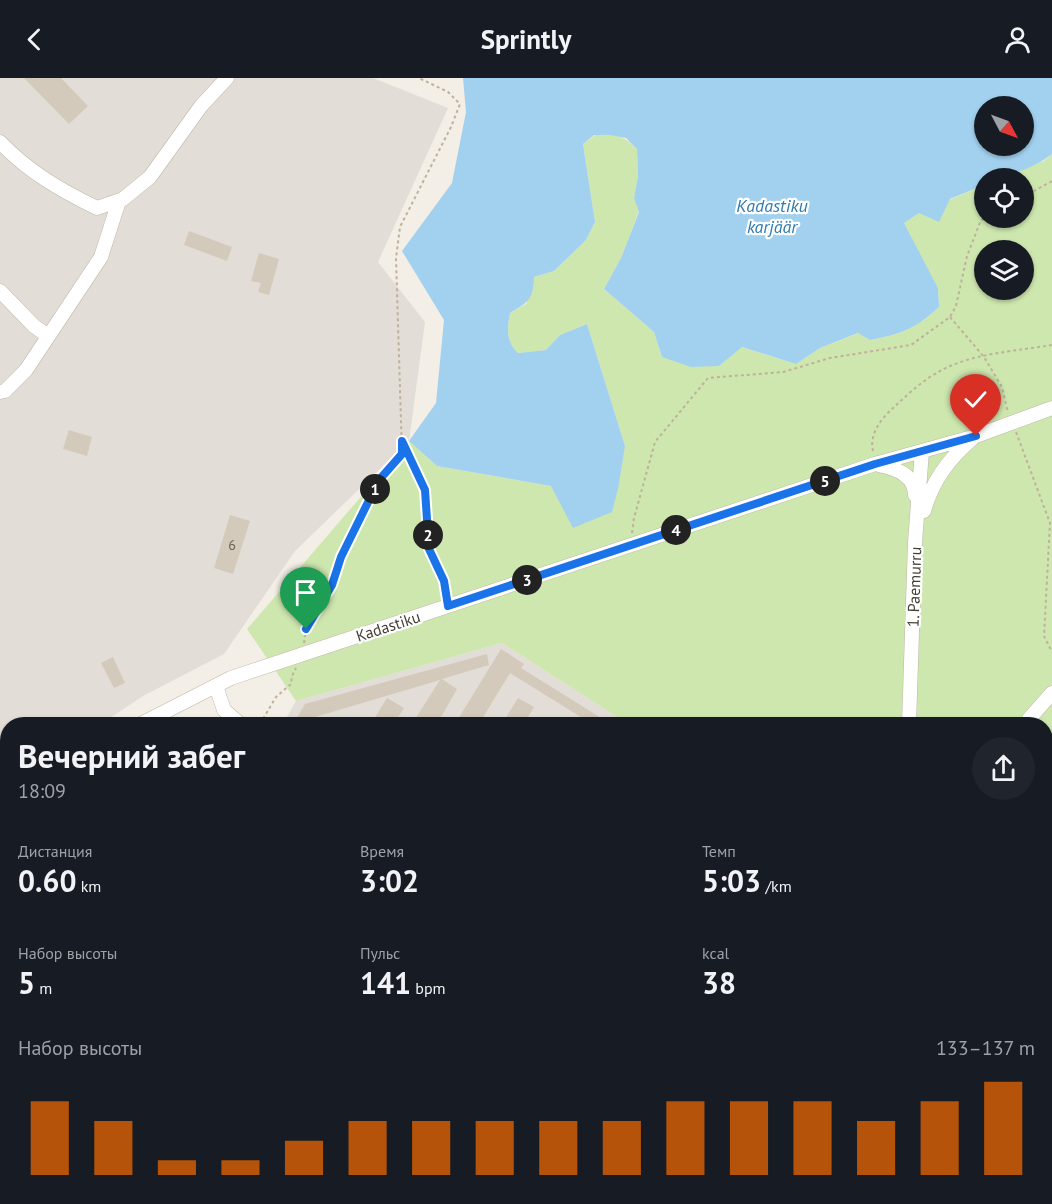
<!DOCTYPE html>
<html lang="ru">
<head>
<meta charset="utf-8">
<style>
  :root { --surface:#171b24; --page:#20242c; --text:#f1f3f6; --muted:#9ea1a6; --accent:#b45309 }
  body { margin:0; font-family:"PT Sans",sans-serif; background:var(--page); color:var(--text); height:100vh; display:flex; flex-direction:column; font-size:22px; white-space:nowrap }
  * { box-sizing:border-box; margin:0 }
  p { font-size:20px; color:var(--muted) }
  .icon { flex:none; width:33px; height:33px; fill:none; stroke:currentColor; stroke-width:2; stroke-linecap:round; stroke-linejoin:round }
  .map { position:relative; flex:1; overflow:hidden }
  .details { position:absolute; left:0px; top:639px; width:1053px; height:488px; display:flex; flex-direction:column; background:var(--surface); border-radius:24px 24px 0 0; box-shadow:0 2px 4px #0004 }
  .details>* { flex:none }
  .needle { width:39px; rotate:131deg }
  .tools { position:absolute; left:974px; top:18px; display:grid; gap:12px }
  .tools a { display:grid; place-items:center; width:60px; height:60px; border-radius:50%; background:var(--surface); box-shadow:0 2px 4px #0004; font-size:30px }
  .pin { position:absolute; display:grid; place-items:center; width:51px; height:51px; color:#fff; margin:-62px -26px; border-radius:50% 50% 50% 0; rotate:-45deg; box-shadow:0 0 6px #0007 }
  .pin .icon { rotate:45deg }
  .km { position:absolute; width:30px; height:30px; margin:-15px; border-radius:50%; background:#222; color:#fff; font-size:16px; line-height:30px; text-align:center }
  .round { display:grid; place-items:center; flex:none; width:63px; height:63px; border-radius:32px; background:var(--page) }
  .overview { display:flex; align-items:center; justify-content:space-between; height:102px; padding:0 18px }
  h1 { font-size:33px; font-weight:800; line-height:45px }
  .figures { display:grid; grid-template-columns:repeat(3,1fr); gap:9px; height:102px; padding:6px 18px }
  .figures div { display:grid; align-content:center }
  .figures b { font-size:30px; font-weight:800 }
  .figures small { font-size:16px; font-weight:400 }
  .figures p { font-size:16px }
  .chart { height:168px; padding:12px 18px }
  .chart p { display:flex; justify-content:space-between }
  .chart svg { width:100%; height:108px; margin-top:6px; stroke:var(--accent); stroke-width:6 }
  header { display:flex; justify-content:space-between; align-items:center; height:78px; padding:0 18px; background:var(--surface); font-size:27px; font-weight:800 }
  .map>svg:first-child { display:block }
  .residential { fill:#e6e0d4 }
  .industrial { fill:#e2ddd7 }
  .green { fill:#cee7af; fill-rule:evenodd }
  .water { fill:#a2d1ef; fill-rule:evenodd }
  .building { fill:#d4cabb }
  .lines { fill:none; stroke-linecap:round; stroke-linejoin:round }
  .minor-casing { stroke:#beb6a8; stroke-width:15 }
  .path { stroke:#bfb29a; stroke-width:2; stroke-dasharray:3 3; stroke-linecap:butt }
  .minor { stroke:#fff; stroke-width:14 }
  .rail-casing { stroke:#959595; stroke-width:5 }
  .rail { stroke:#fff; stroke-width:3; stroke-dasharray:9; stroke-linecap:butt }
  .route-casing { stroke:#fff; stroke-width:12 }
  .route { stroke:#1a73e8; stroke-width:8 }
  .labels { text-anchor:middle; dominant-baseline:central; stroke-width:4.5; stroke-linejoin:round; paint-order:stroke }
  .number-label { font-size:14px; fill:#696256 }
  .street-label { font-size:16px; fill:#453f35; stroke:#fff }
  .water-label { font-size:18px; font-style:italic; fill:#307baf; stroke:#fff }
</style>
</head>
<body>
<header><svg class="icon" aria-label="back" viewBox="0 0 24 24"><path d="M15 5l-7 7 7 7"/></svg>Sprintly<svg class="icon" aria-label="person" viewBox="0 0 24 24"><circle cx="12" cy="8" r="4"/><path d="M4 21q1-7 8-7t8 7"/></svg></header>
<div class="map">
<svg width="1052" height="1126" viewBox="0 0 1052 1126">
  <rect width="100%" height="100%" fill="#f3eee6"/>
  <path class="residential" d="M1052,616V1126H898V1119H1046V646Z
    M0,860L8,862V1119H247L268,1126H0Z"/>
  <path class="industrial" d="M0,0H373L448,30L378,184L425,244L409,363L295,473L224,576L143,618L101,646H8L7,726L0,734Z
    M502,565L628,646H283L296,623Z
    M488,1119H678L692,1126H507Z"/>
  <path class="green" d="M595,57C615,56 622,56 637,71L638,98L634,120L639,133L621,180L604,211L654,254L662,279L719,288L741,269L796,286L820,270L859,255L871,262C902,256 915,251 939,229L938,210L903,145L919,135L984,107V140H1023V100H999L1044,83L1052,76V831L1046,836V646H628L502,565L296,623L247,551L409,363L437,388L551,408L625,368L587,246L560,257L546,272L518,275C506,264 507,250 510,235L526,226L534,199L554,193L586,162L595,144L583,66ZM984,172H1023V212H984Z
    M231,1119H358L357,1126H256Z
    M369,1119H449L457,1126H367Z"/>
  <path class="water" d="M463,0H1052V76C1035,90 1006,100 984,100V107L950,121L939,144L919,135L904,145L938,210L939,229C915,251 902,256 870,262L858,255L820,270L796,286L742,269L719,288L691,289L662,279L654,254L604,211L621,180L639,134L634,120L638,98L637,71L626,60L610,57H594L583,66L595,144L586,162L554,193L534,199C533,221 529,224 510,235C507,250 506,264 518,275L546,272L560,257L587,246L625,368L618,411L612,434L573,450L551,408L437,388L409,363L436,325L444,242L402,173L452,105L466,34ZM984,28H1023V68H984Z"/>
  <path class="building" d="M24,0H61L88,28L69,46Z
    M189,153L232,169L227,183L184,167Z
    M259,175L279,181L269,217L258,214L261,205L251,203Z
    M69,352L92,359L87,378L63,371Z
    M230,437L250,443L233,496L214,490Z
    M501,571L524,586L521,590L611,646H592L510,595L479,646H455Z
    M487,576L489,587L442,601L457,611L437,646H412L440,602L315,639L311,646H293L305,626Z
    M113,579L125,605L114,610L101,585Z
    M387,620L404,630L394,646H371Z
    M518,620L534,629L524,646H502Z"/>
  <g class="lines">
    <defs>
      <path id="minor" d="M0,64C29,94 60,112 97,130L123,121L150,99L201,28L227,0
        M0,213L34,248L48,258
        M0,314L5,313L26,292L101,179L119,123
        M879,387C896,390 915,397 915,417
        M924,433C932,403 948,381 972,361
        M216,608L224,632L240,646
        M141,646L231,600L875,386L976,358L1052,330
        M909,646L915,464L922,373
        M1028,646L1029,641L1052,615
        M1046,749L1052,752
        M0,789L8,777
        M0,845L8,847
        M1046,950L1052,958
        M0,956L8,959
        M0,1086L8,1089
        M456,1119L462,1126
        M690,1119L701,1126
        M998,1119L1004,1126
        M3,1126L5,1121L21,1126
        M872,1126L876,1119"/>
    </defs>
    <use href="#minor" class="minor-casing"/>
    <path class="path" d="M1023,119L1052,103
      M950,239L984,279L1002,309L1008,335
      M1016,354L1050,445L1044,558L1052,574
      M403,366L425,412L429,471L444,503L446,516
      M873,373C869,356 881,341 893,330C907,317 923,302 940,293C973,275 1016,273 1052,267
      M632,455L634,440L655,364L708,300L783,294L830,280L911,267L950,239L956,228L967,178L981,142L986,140
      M304,565L306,551L332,507L341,479L379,402L402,376L396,180L400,149L451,49L460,26L448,14L419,0
      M260,646L276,619L291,606L292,598L296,590"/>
    <use href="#minor" class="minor"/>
    <defs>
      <path id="rail" d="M767,1119L773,1126"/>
    </defs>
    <use href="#rail" class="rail-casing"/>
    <use href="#rail" class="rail"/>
  </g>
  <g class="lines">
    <defs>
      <path id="route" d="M306,551L332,507L341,479L379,402L402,376V363L425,412L429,471L444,503L448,528L875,386L976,358"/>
    </defs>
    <use href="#route" class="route-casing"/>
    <use href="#route" class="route"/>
  </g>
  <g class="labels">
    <g class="number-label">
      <text x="232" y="467">6</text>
    </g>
    <g class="street-label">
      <text transform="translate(914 509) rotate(-88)">1. Paemurru</text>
      <text transform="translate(388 548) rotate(-18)">Kadastiku</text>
    </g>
    <g class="water-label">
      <text x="772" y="127">Kadastiku<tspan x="772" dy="21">karjäär</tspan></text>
    </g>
  </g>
</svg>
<div class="tools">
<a><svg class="needle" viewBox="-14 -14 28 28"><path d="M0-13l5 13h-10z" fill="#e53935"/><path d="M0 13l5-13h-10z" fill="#9ea1a6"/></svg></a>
<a><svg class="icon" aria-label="locate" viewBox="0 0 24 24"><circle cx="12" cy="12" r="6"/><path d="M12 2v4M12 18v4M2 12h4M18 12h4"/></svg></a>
<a><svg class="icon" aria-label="layers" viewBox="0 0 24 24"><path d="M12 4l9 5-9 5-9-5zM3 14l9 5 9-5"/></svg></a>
</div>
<div class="pin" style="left:306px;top:551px;background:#1e9e55"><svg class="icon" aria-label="arrive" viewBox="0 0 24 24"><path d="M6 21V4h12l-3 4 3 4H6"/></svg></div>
<div class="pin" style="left:976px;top:358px;background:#d93025"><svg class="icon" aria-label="check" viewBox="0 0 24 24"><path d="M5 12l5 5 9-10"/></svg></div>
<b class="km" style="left:375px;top:411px">1</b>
<b class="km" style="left:428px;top:457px">2</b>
<b class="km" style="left:527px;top:502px">3</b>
<b class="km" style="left:676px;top:452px">4</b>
<b class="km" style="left:825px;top:403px">5</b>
<section class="details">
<div class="overview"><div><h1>Вечерний забег</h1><p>18:09</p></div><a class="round"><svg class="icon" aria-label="share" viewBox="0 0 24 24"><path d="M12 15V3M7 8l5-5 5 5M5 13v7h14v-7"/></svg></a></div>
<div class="figures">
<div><p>Дистанция</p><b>0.60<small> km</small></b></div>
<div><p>Время</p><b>3:02</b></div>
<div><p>Темп</p><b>5:03<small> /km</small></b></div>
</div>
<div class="figures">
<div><p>Набор высоты</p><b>5<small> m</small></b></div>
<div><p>Пульс</p><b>141<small> bpm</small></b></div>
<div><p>kcal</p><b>38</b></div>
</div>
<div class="chart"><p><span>Набор высоты</span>133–137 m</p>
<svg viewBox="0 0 160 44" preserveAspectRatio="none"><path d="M5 44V14M15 44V22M25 44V38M35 44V38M45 44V30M55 44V22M65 44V22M75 44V22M85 44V22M95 44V22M105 44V14M115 44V14M125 44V14M135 44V22M145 44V14M155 44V6"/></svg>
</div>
</section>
</div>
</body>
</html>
